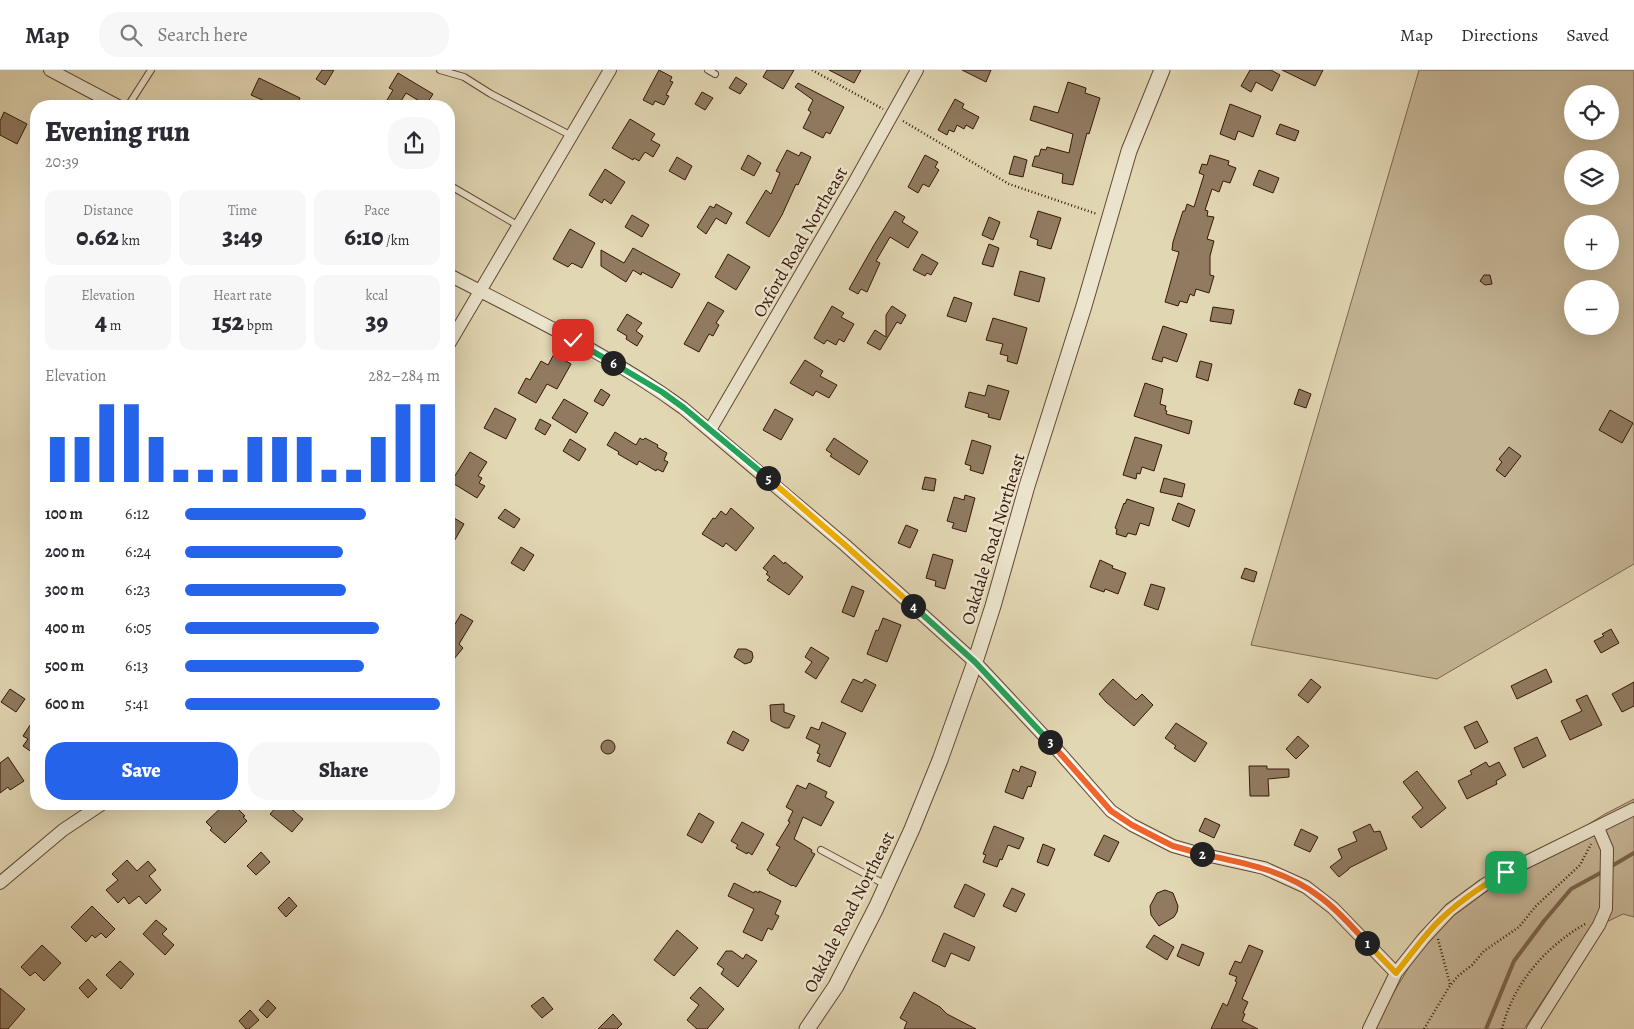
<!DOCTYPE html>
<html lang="en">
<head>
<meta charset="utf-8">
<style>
  :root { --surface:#fff; --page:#f7f7f7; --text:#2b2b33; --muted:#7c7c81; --line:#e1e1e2; --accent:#2563eb }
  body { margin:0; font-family:Alegreya,serif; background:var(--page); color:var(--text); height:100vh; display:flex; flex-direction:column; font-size:19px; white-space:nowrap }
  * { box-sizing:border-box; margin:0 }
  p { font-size:16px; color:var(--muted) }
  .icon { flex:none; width:28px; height:28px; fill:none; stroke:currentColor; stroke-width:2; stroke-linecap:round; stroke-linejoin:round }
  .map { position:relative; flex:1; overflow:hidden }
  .panel { position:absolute; left:30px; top:30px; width:425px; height:710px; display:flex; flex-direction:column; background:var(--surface); border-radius:20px; box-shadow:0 5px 20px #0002 }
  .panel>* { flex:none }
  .fabs { position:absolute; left:1564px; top:15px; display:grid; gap:10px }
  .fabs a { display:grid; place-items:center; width:55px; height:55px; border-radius:50%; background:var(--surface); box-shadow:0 5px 20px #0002; font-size:25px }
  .pin { position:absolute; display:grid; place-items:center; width:42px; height:42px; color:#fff; margin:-21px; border-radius:10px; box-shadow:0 2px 8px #0006 }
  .km { position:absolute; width:25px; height:25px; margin:-12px; border-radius:50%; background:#222; color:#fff; font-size:14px; line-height:25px; text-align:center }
  .round { display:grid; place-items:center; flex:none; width:52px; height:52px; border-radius:20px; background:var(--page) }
  .headline { display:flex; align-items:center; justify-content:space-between; height:85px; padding:0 15px }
  h1 { font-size:28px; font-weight:800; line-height:38px }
  .stats { display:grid; grid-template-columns:repeat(3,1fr); gap:8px; height:85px; padding:5px 15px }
  .stats div { display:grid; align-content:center; border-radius:12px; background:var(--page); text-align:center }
  .stats b { font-size:25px; font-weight:800 }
  .stats small { font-size:14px; font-weight:400 }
  .stats p { font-size:14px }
  .chart { height:140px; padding:10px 15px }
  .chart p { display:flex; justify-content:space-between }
  .chart svg { width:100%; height:90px; margin-top:5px; stroke:var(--accent); stroke-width:6 }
  .primary-button { display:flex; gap:10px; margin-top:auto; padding:10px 15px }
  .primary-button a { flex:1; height:58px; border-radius:20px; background:var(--accent); color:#fff; font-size:20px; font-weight:800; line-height:58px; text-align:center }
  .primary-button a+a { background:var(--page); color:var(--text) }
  ul { padding:0 15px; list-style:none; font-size:16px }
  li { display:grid; grid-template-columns:80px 60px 1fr; align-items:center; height:38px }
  li i { height:12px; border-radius:6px; background:var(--accent) }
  header { display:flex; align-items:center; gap:30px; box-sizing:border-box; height:70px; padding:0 25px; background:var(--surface); border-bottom:1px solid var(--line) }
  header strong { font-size:24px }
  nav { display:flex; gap:28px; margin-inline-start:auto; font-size:18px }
  .search { width:350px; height:45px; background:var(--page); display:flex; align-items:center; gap:12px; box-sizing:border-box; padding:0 18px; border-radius:20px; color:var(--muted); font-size:19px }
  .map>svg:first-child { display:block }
  .green { fill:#c5b696; stroke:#7e6650; fill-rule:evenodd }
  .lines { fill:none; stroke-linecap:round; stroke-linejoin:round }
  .stream { stroke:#7b634c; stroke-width:4 }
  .building { fill:#907b61; stroke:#371709 }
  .service-casing { stroke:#624734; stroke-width:8 }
  .minor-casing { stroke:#624734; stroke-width:14 }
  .tertiary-casing { stroke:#624734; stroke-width:17 }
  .path { stroke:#371709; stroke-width:2.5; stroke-dasharray:1 2.5; stroke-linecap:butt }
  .service { stroke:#ece5ce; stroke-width:6 }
  .minor { stroke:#ece5ce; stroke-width:12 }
  .tertiary { stroke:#ece5ce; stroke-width:15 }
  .split-1-casing { stroke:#fff; stroke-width:10 }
  .split-2-casing { stroke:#fff; stroke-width:10 }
  .split-3-casing { stroke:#fff; stroke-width:10 }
  .split-4-casing { stroke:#fff; stroke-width:10 }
  .split-5-casing { stroke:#fff; stroke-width:10 }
  .split-6-casing { stroke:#fff; stroke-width:10 }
  .split-7-casing { stroke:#fff; stroke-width:10 }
  .split-1 { stroke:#f5b400; stroke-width:6 }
  .split-2 { stroke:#f0652b; stroke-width:6 }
  .split-3 { stroke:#f0652b; stroke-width:6 }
  .split-4 { stroke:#22a559; stroke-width:6 }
  .split-5 { stroke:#f5b400; stroke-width:6 }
  .split-6 { stroke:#22a559; stroke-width:6 }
  .split-7 { stroke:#22a559; stroke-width:6 }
  .labels { text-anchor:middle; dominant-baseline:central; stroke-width:5; stroke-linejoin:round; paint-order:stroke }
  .street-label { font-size:18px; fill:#371709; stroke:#ece5ce }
</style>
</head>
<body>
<header>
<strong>Map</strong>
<div class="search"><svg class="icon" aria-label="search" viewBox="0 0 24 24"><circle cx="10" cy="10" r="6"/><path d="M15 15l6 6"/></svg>Search here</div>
<nav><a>Map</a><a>Directions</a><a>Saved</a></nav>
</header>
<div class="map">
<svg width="1634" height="959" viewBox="0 0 1634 959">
  <rect width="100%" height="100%" fill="#e2d7b3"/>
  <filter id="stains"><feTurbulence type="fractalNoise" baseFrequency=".004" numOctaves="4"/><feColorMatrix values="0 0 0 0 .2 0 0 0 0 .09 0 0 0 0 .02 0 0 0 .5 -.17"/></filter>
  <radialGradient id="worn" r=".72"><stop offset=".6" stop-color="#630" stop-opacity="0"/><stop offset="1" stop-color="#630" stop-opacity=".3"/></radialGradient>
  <path class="green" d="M1419,0H1634V494L1437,609L1251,575ZM1572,24H1610V61H1572ZM1572,89H1610V126H1572ZM1572,154H1610V191H1572ZM1572,219H1610V256H1572Z
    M1634,729V847L1623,844L1588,861L1524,959H1372L1418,882L1454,837L1605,744Z"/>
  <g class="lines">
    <path class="stream" d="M1610,797L1634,783
      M1486,959L1514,891L1544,851L1571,819L1604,801"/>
  </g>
  <path class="building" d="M322,0H334L325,15L316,9Z
    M659,0L672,7L670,11L673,12L666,25L669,26L664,35L655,31L653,35L643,30Z
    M767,0H794L783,19L763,7Z
    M829,0H861L854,13Z
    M962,0H991L986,12Z
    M1250,0H1271L1280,5L1272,21L1256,12L1251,22L1241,16Z
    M1282,0H1323L1315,16Z
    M398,3L433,24L426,35L406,23L398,36L387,30L393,20L389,18Z
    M736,7L747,14L740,24L729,18Z
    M259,8L300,28L296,36H276L251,25Z
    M1068,12L1086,18L1085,23L1100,28L1089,64L1087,63L1073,115L1062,113L1063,104L1032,96L1035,86H1039L1041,79L1046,80L1047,77L1069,83L1073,64L1030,50L1034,36L1058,43Z
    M798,13L844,37L830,64L826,62L823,68L803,58L811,42L808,40L813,30L795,17Z
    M702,22L713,28L705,40L695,34Z
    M955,29L964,34L962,38L979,47L973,59L966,55L964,59L957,55L954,62L949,60L947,65L938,60Z
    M1230,34L1261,46L1253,67L1238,61L1235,70L1220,64Z
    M4,42L27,54L17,74L0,65V51Z
    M630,49L655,64L651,70L660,75L653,87L645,82L639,91L634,88L633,90L612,78Z
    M1280,54L1299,61L1295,71L1276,64Z
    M787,80L799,86L801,82L811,87L798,115L796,114L782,145L769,167L746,153L766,120L771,124L780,103L776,101Z
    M748,85L761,93L754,106L741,99Z
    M925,85L938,92L935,97L939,100L929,117L923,114L918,123L908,117Z
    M1210,85L1229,91L1228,95L1236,98L1230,113L1223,111L1219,122L1212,119L1205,140L1208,141L1207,146L1214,147L1207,169L1214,171L1210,186V205L1214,206L1209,223L1196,219L1194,226L1190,224L1187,233L1180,231L1178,236L1165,232L1179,182L1172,180L1173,172L1183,141H1185L1187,134L1194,137L1204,105L1199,103L1202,94L1207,95Z
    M1014,86L1027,90L1023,107L1009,104Z
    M677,87L692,96L685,110L669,101Z
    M605,99L625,112L611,134L604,129L602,133L589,125Z
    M1259,100L1279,108L1273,123L1253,115Z
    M716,134L732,143L726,154L716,148L706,164L697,157L710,136L714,138Z
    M895,141L905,147L902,152L918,162L908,178L890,167L876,191L880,193L867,222L861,219L858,224L849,219L874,175Z
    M1038,141L1061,148L1051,179L1037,175L1038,170L1030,167Z
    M632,145L649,155L642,167L625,157Z
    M989,147L1000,152L993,170L982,165Z
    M570,159L595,173L582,198L572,193L568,197L553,189Z
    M989,174L999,178L993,197L982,194Z
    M633,178L680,204L672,218L642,202L641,205L633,200L626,212L601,196V180L624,193Z
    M728,184L750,197L736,220L715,207Z
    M922,184L938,193L931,205L927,203L925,206L913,200Z
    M1020,201L1045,208L1039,232L1014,225Z
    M1484,205H1490L1492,214L1485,215L1480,211Z
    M954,227L972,233L966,252L947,246Z
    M708,232L724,241L716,253L719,255L713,266L709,264L699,282L684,274Z
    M832,236L844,243L841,247L854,254L844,272L839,269L836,275L827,270L824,274L814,268Z
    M892,236L906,245L901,254L897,252L880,280L867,273L875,260L886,267V245Z
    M1213,237L1234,240L1231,254L1210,251Z
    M627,244L642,253L636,261L643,266L637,276L626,269L627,266L617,260Z
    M993,248L1027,258L1017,294L1007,291L1008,286L1000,284L1003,274L986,270Z
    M1163,256L1187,264L1177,292L1163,287L1162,292L1152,289Z
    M554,284L571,294L557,319L547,314L536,333L518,323L526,308L530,310L541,291L548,295Z
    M805,290L823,301L820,306L837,315L829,328L816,321L813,326L790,313Z
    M1200,291L1212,294L1208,311L1196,307Z
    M1145,313L1163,319L1160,334L1166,336L1165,340L1167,341L1166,344L1192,351L1189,364L1134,346Z
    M988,315L1009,321L1000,350L988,347L989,344L965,337L969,322L985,326Z
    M601,319L610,325L603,336L594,331Z
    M1299,319L1311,324L1306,338L1294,334Z
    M564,329L588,343L576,363L552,348Z
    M495,338L516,349L506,369L484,358Z
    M775,339L793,349L781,370L763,360Z
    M1610,340L1633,353L1622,373L1599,360Z
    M540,349L551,355L545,365L535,359Z
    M615,362L636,375L640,368L643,370L645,368L658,375L657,377L667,383L664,390L668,392L663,402L657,399L656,401L639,391L637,395L618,384L619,382L607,375Z
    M1135,367L1162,375L1154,401L1142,397L1140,404L1137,403L1136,409L1123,405Z
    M834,368L868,391L859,405L830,386L832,384L826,380Z
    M570,369L586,379L579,391L563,381Z
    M972,370L991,376L983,404L970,400L971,396L965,394Z
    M1509,377L1521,386L1505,407L1496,400L1502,392L1499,389Z
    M470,382L487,392L478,406L482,408L479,413L485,416L477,428L451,412Z
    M925,407L936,409L934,421L922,419Z
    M1164,408L1185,414L1182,427L1160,422Z
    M965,425L975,428L966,462L952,458L954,453L947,451L954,427L964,430Z
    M1127,429L1154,438L1149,456L1140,453L1136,465L1128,463L1126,467L1116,464L1117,459L1115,458L1124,433L1125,434Z
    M1178,433L1195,440L1189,457L1172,450Z
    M731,438L754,458L736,481L726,473L723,477L702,464L713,448L715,449L721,441L726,445Z
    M505,439L520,449L514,458L498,448Z
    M449,445L464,454L449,480Z
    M906,455L918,460L910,478L898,473Z
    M521,477L534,485L524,501L511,493Z
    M933,484L953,490L945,519L935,516L936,511L926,508Z
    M774,485L784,494L785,492L803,507L789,525L767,510L770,507L766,504L768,502L763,498Z
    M1100,490L1113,496L1112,498L1126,503L1118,524L1105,519L1104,522L1090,517Z
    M1245,498L1257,502L1254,512L1241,508Z
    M1151,514L1165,518L1158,540L1144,535Z
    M852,516L864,521L854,547L842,542Z
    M461,544L473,551L459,574L463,578L449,595V564Z
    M883,548L901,555L887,592L867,584L876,560L878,561Z
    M1611,559L1619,573L1601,583L1594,571L1604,566L1602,564Z
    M811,577L829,588L816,609L805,602L812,592L805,587Z
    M738,579H746L752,582L753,587L751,592L745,594L734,587Z
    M1546,599L1552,612L1517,629L1511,616Z
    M853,609L862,613L865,609L876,615L862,642L841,632Z
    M1113,609L1136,630L1142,624L1153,635L1134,656L1106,632L1099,624Z
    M1311,609L1321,617L1308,633L1298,625Z
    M1634,612V636L1622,642L1612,624Z
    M10,619L25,629L16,642L1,632Z
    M1587,625L1602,655L1570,670L1561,651L1582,641L1576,630Z
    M784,634V642L795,646L789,658H785L771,651L770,635Z
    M36,646V685L23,676L28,669L23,666Z
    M1477,651L1488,672L1475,679L1464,657Z
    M822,652L846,663L830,697L817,691L820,684L817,683L820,675L806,668L811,657L819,660Z
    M1176,653L1207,673L1195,692L1174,678L1176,676L1165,668Z
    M733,661L749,670L743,681L727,673Z
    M1298,666L1309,676L1296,689L1286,679Z
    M1537,667L1546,686L1523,698L1514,678Z
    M601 677a7 7 0 1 1 14 0a7 7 0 1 1-14 0Z
    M8,687L24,711L10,720L8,717L0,723V693Z
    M1486,692L1489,697L1499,692L1506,705L1496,711L1497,714L1467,729L1458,711L1472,704L1470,701Z
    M1021,696L1036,702L1031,717L1028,716L1023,729L1005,722L1013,699L1019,702Z
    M1249,696H1267V699H1289V707L1268,709L1269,726H1250Z
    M1417,701L1446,738L1421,758L1412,747L1423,738L1403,712Z
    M809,713L827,722L825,727L834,732L821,756L803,747L794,769L812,780L811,782L815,784L796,817L793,815L792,816L769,803L770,802L767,800L780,777L776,775L790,752L788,751L793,741L786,737L797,715L806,719Z
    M225,734H233L245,746L243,747L247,751L225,773L210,760L212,758L206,752Z
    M279,734L287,735L303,749L292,762L270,744Z
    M699,743L714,752L702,773L687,765Z
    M1205,748L1220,755L1214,768L1199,761Z
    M742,752L764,764L752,785L748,782L747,784L736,778L738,775L731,771Z
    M1370,754L1374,762L1380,761L1387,779L1349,798V799L1339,807L1330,797L1342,788L1338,779L1357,771L1353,762Z
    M994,756L1024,768L1019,779L1008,775L1002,790L1000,789L997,797L983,792L986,785L983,784Z
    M1301,759L1318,767L1310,782L1294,775Z
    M1104,765L1119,772L1109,792L1094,785Z
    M1043,774L1055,779L1048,796L1037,792Z
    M261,782L270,792L256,805L247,796Z
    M127,790L137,801L148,791L156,800L149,806L161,820L146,834L139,826L129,834L124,827L118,833L106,820L118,810L112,804Z
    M734,813L754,823L755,821L759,823V821L781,831L775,844L779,846L772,860L768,858L762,871L743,862L754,839L728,826Z
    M965,814L985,824L974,847L954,837Z
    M1012,818L1025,824L1016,842L1003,836Z
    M1165,820L1173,823L1178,836L1177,842L1174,847L1159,856L1151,845L1150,836L1157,823Z
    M289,827L297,836L286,847L278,838Z
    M92,836L115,859L106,868L101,863L95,868L92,865L86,872L71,857Z
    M156,850L167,859L162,864L174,875L165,885L143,864Z
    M677,860L698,878L674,906L654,890Z
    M944,863L975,877L969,891L951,883L945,897L932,891Z
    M1154,865L1174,877L1167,890L1146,877Z
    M1182,874L1204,883L1199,896L1177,886Z
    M42,875L61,893L44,911L35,902L30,906L21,897Z
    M1249,875L1263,881L1242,929L1248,932L1243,943L1245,944L1242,951L1258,959H1211L1223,933L1227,936L1237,912L1235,911L1237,907L1229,904L1235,891L1241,893Z
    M726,881H732L743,889L746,884L757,891L738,917L721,904L724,899L717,894Z
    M120,891L134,904L121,919L106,905Z
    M88,909L97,919L88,928L79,918Z
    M700,917L724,939L707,959H697L687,950L699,935L690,928Z
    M0,918L25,939L8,959H0Z
    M914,922L940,937L947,944L976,959H904L907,952L900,948Z
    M543,927L553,939L542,948L531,936Z
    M268,930L276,938L267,948L259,940Z
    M250,940L259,950L249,959H246L239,951Z
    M613,944L622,954L617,959H598Z"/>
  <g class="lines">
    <defs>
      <path id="service" d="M440,0L464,7L491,24L572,66
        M708,0L715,4
        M128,36L151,0
        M449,115L519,156
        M449,544H451
        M821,780L886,815"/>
      <path id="minor" d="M50,0L118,36
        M449,205C528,246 611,285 683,338L845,475L975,592L1060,683L1111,741L1132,755L1173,776L1201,784L1264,798L1306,817L1333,838L1396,903
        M449,274L610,0
        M710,360L854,113L917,0
        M0,813L63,760L102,734
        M1369,959L1396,903L1423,869L1450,840L1484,815L1506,802L1634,739
        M1533,959L1599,855L1606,839L1607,779L1598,758"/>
      <path id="tertiary" d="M807,959L836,916L876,838L912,759L940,690L975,592L993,536L1027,416L1084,236L1129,81L1162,0"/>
    </defs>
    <use href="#service" class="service-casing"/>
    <use href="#minor" class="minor-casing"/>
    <use href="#tertiary" class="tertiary-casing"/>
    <path class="path" d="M812,0L883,39
      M903,51L1009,114L1097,144
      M1438,869L1450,914
      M1424,959L1449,917L1458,906L1472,895L1484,881L1519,857L1536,836L1580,795L1591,774
      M1502,959C1513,914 1545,877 1585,854"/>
    <use href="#service" class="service"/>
    <use href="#minor" class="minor"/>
    <use href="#tertiary" class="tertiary"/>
  </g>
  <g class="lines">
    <defs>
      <path id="split-1" d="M1367,873L1396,903C1409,887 1421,870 1435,855C1456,833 1480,817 1506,802"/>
      <path id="split-2" d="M1202,784C1244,793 1285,800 1320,827C1338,840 1352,857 1367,873"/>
      <path id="split-3" d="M1050,672L1111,741L1132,755L1159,769L1173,776L1202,784"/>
      <path id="split-4" d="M913,536L975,592L1050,672"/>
      <path id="split-5" d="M768,408L845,475L913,536"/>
      <path id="split-6" d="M613,293L662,322L684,338L768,408"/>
      <path id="split-7" d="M573,270L613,293"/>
    </defs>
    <use href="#split-1" class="split-1-casing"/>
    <use href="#split-2" class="split-2-casing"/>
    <use href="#split-3" class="split-3-casing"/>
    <use href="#split-4" class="split-4-casing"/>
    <use href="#split-5" class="split-5-casing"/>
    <use href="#split-6" class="split-6-casing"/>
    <use href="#split-7" class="split-7-casing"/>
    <use href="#split-1" class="split-1"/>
    <use href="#split-2" class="split-2"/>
    <use href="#split-3" class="split-3"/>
    <use href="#split-4" class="split-4"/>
    <use href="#split-5" class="split-5"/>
    <use href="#split-6" class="split-6"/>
    <use href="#split-7" class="split-7"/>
  </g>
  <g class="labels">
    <g class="street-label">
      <text transform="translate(800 172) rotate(-60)">Oxford Road Northeast</text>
      <text transform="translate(993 469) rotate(-73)">Oakdale Road Northeast</text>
      <text transform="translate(849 842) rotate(-63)">Oakdale Road Northeast</text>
    </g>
  </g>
  <rect width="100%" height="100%" filter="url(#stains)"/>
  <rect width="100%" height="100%" fill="url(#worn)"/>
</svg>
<div class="fabs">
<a><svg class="icon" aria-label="locate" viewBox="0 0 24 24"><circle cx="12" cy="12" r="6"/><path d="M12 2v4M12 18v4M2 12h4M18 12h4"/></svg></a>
<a><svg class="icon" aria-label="layers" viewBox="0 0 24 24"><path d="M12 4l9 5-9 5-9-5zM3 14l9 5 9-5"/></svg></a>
<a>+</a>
<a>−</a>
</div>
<div class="pin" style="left:1506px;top:802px;background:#1e9e55"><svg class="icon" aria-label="arrive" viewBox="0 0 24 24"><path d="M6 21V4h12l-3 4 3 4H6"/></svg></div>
<div class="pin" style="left:573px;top:270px;background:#d93025"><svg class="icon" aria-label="check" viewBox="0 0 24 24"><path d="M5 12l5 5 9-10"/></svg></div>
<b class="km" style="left:1367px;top:873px">1</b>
<b class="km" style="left:1202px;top:784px">2</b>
<b class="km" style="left:1050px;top:672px">3</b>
<b class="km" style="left:913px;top:536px">4</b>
<b class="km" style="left:768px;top:408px">5</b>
<b class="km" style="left:613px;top:293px">6</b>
<section class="panel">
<div class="headline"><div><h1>Evening run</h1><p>20:39</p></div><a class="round"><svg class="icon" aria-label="share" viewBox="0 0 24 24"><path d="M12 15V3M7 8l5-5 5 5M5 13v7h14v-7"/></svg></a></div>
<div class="stats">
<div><p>Distance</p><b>0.62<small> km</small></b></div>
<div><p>Time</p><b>3:49</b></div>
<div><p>Pace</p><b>6:10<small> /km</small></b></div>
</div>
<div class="stats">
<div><p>Elevation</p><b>4<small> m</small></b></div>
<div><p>Heart rate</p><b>152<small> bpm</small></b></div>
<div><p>kcal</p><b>39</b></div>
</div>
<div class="chart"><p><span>Elevation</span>282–284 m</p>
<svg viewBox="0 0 160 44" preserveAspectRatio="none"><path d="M5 44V22M15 44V22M25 44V6M35 44V6M45 44V22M55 44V38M65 44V38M75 44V38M85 44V22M95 44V22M105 44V22M115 44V38M125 44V38M135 44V22M145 44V6M155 44V6"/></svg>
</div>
<ul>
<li><b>100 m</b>6:12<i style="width:71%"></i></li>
<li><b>200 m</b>6:24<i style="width:62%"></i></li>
<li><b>300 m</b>6:23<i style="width:63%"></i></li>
<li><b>400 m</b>6:05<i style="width:76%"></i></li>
<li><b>500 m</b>6:13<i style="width:70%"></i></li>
<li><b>600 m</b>5:41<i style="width:100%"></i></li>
</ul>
<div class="primary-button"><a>Save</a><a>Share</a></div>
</section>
</div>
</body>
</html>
